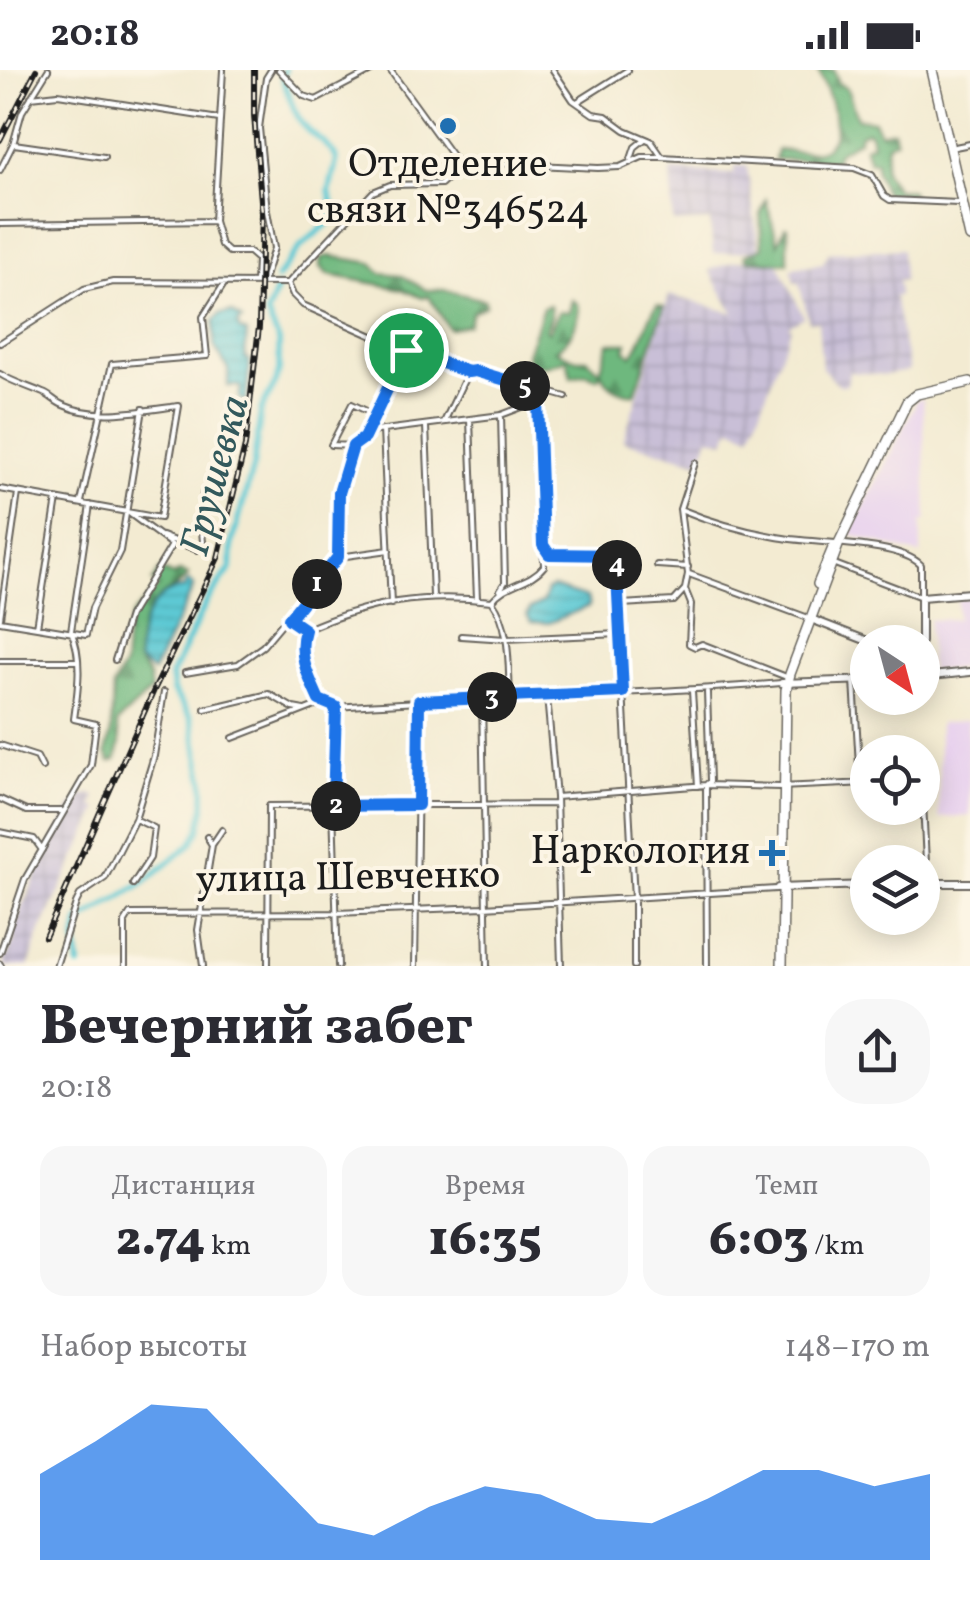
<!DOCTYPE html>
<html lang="ru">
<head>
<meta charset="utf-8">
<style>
  :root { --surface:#fff; --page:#f7f7f7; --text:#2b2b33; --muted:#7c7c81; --accent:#1a73e8 }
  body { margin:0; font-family:Vollkorn,serif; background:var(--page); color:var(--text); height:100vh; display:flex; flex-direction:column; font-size:38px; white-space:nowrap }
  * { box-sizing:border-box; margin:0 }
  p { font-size:32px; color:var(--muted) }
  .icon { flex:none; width:55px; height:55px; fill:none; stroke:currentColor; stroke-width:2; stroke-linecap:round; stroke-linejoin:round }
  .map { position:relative; height:896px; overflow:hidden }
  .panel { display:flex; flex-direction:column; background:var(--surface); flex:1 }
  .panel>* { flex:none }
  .needle { width:65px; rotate:144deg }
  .controls { position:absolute; left:850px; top:555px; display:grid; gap:20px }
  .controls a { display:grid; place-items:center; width:90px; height:90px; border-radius:50%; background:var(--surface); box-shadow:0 5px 25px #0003; font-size:50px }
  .pin { position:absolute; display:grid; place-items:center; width:85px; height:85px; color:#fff; margin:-42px; border:5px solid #fff; border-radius:50%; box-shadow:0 2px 10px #0007 }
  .km { position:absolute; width:50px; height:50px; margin:-25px; border-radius:50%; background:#222; color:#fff; font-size:28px; line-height:50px; text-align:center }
  .round { display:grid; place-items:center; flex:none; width:105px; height:105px; border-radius:40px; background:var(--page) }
  .overview { display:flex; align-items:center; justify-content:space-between; height:170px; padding:0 40px }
  h1 { font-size:55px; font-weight:800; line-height:75px }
  .metrics { display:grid; grid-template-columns:repeat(3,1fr); gap:15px; height:170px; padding:10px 40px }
  .metrics div { display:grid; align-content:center; border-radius:25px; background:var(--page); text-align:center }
  .metrics b { font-size:50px; font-weight:800 }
  .metrics small { font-size:28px; font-weight:400 }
  .metrics p { font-size:28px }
  .chart { height:280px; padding:20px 40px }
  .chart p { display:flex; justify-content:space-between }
  .chart svg { width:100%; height:180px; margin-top:10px; fill:var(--accent); opacity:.7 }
  .status { display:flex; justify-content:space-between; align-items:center; height:70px; padding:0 50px; background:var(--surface); direction:ltr }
  .status svg { height:28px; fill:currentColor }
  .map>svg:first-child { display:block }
  .built { fill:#e8d2ee }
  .industrial { fill:url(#industrial-grid) }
  .forest { fill:url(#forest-firs); stroke:#456a4d; stroke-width:2.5 }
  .water { fill:url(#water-rules); stroke:#3c7278; stroke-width:2.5 }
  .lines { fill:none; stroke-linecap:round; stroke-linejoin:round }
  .river { stroke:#5dc9d4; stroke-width:6 }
  .street-casing { stroke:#67645c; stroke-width:8 }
  .secondary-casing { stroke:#67645c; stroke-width:10 }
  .primary-casing { stroke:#67645c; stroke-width:12 }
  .street { stroke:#fff; stroke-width:4 }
  .secondary { stroke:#fff; stroke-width:6 }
  .primary { stroke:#fff; stroke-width:9 }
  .rail-casing { stroke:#1c1c1c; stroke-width:6 }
  .rail { stroke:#fcf5e5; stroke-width:2.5; stroke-dasharray:8; stroke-linecap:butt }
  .route-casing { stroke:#fff; stroke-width:20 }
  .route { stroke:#1a73e8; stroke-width:12 }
  .poi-dot { fill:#1f6fb2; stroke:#fcf5e5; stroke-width:4 }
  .labels { text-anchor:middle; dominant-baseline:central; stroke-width:8; stroke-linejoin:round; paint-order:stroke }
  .poi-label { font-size:40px; fill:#1c1c1c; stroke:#fcf5e5 }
  .street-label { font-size:40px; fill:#1c1c1c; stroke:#fcf5e5 }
  .water-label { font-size:42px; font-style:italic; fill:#33595c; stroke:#fcf5e5 }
</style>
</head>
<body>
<div class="status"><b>20:18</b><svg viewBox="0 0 49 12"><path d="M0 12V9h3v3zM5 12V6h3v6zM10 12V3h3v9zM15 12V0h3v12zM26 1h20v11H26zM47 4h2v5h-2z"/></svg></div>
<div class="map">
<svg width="970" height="896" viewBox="0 0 970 896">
  <defs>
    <pattern id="industrial-grid" width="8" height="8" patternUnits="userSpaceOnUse" patternTransform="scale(2.5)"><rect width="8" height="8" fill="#c9bfd7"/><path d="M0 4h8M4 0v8" fill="none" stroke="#aca4b8"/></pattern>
    <pattern id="forest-firs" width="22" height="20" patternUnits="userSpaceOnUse" patternTransform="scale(2.5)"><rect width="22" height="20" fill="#6eb87e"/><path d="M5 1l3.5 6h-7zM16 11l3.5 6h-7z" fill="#5a9566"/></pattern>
    <pattern id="water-rules" width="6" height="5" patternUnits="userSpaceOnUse" patternTransform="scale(2.5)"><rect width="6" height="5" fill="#5dc9d4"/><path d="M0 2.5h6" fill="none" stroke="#50acb5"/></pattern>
  </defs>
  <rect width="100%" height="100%" fill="#fcf5e5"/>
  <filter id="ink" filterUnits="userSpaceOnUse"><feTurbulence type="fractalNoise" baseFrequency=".01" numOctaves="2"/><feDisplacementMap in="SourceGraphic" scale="20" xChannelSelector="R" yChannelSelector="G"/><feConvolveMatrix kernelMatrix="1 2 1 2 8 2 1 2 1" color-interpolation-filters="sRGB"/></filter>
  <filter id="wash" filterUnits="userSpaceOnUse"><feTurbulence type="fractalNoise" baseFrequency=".0048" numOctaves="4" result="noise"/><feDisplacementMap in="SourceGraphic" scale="40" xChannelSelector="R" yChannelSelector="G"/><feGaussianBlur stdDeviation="2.25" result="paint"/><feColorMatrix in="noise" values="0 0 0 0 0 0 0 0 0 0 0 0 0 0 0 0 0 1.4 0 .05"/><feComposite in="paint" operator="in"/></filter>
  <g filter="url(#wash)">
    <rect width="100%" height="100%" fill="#f3ebd2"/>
    <path class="built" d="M918,329H923L927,450L921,452V485L850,464Z
      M970,527V597L930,601L929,550L957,549V528Z
      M968,650L970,746L939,748V653Z"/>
    <path class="industrial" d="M735,96H747L759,180L713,184L710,151L673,153L671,101L734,104Z
      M902,179L904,210L898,211L899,225L894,227L909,301L885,305L849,302L847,315H839L822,298L818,251L809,252L799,213L794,212L791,198L823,193L829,182Z
      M758,189L778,193L804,247L788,256L791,258L751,365L731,357L725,371L709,367L700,392L623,371L669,225L734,243L709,200L736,191Z
      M91,724L96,726L93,736L99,739L41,860L29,896H5L3,886L7,887L15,868L11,865L42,792L72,734L76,736L82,725Z"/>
    <path class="forest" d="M818,0H834L839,13L847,18L857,48L874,51L880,63L893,60L896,70L887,74L884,101L896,119L910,120L913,125L885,123L876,101V91L869,92L864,77L872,74L870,63L866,61L859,65V70L838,82L835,91L775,89L777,80C789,80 806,84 818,81C851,71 827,19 818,0Z
      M766,130L778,174L785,157L788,158V193L747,190L745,185L762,178L760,145Z
      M329,186L372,193L381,203L401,205L426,220H444L485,230V236L472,242L468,255L449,259L429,226L422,228L403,219L329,205L321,197V188Z
      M572,230L578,234C582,249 568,274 555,280L576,289H587L600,301L609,273H627L625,280L632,285C644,270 646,250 657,235L664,237L635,324C620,323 607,316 601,303L597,308L586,304L571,307L567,289L545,296L529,294L527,284L543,237L550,235L551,246L546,260L549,262L559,241L569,242Z
      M160,500L174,506L179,502L188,505C181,516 173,517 163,525C143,542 137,566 138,591L149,607L151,621L117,653L120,674L116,690L110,692L106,683L111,662L113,616L124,596L127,560L132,545L159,517L152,512Z"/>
    <path class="water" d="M232,242L242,250L238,252L239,260L247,263L245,288L250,291L246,332L239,328L241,316H228V299L214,276V251L220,244Z
      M188,511L194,516L153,602L138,591C137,561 148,523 183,518Z
      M553,517L587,528L589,536L549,553L531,552L527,545L530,539L543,532L547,520Z"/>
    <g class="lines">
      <path class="river" d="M277,208L301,176L331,151L333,134L329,122L337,89C329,74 320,71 308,60C294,47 289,24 282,7L285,0
        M79,896L76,869L79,852L145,812L191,774L199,760L204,739V712L191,648L173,621L171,606L207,531L231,498L232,473L253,397L261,340L276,312L279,300V271L267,244L277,218"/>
    </g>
  </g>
  <g filter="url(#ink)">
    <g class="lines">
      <defs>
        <path id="street" d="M223,0L214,151L221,175L229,182H249L257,189L256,213
          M279,0L304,26L316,30L373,0
          M390,0L456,91L598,98L620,97L642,87H662
          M553,0L573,30L593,44L606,46L625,60L651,71L662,87L854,98L872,105L884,126L890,130L958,133
          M31,27L58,24L219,49
          M577,32L628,0
          M14,74L104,87
          M950,78L970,74
          M631,89L635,77L645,69
          M0,100L13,74L22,42L48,0
          M0,154L214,151
          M263,213L274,178L267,141L259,58L266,8L271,0
          M288,213L373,122L390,115L441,114L453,103L459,92
          M0,273L84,219L113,212L288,213L293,225L303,235L402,279L468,302L475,301L566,327
          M0,304C14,313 28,316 43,323C50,325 55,332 63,335C99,351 141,340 179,336L160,448L0,419
          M470,350L477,529
          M444,352L468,302
          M426,356L433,526
          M383,360L391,534
          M365,366L406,280
          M353,376L331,375L352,334L375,345
          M695,393L680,439L688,504L685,519L691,534L689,574L695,577L702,574L784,606
          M81,432L112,294L207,286L203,247L224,214
          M680,439C711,452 744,461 777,467C811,474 898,471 921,495V527L832,493
          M162,466L197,480L203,472L200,440L204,420
          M543,475L549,484L616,485L634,829V896
          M339,487L389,480
          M657,495L688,497
          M689,504L811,549
          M500,520L505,512L501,345
          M492,531C424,523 368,532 305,560C297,585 309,608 319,630L337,637C484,626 633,626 781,613
          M492,531C505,513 530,514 544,496L538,331L540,321
          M492,531C511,557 508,595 510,626
          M621,534L674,531L685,519
          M0,548L18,423
          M289,549L305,560
          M0,551L86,565L92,538L120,481L143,339
          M37,557L57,429
          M461,566L506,569L620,564
          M115,590L129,546L172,475L130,444
          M0,591H77
          M185,603L238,594L263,576L338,487L339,423L353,376L376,361L501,345L538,331
          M854,610L860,713
          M692,621L698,716
          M547,626L556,727L561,896
          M482,628L487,896
          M337,637L333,736L338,896
          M205,639L269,624L293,638L304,640
          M233,668L323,633
          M0,675L37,687L42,697
          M922,712L927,813
          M556,727L706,715L780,717L868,713
          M0,729L26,741H62
          M0,762L34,769L42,780
          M212,775L222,760
          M133,814L150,788L154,758L135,749
          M0,883L25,809L91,695L96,654L74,649C78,620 83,587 71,561L90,435
          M0,894L1,896
          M56,896L76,833L80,825L105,808L135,749L154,686L164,622
          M125,896V852L130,844L336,843L484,837L776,819
          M203,896L198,860L212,775L207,767
          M268,896L269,736L556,734
          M415,896L419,631
          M707,896L706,715L710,711L707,622"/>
        <path id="secondary" d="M811,549L870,572
          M921,572V527L970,523
          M922,607L970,602
          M782,613L868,610
          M922,813H970
          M778,818L868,815"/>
        <path id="primary" d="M932,0L970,167
          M818,514L833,478
          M782,896L786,620L790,604L839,473L907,332L917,324L970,312"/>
      </defs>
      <use href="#street" class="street-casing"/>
      <use href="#secondary" class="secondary-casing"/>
      <use href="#primary" class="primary-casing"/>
      <use href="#street" class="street"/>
      <use href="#secondary" class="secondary"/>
      <use href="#primary" class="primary"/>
      <defs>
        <path id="rail" d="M0,70L36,0
          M45,867L154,620L218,488L245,376L259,257L262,143L254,45V0"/>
      </defs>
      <use href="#rail" class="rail-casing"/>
      <use href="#rail" class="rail"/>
    </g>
  </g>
  <g class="lines" filter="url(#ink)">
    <defs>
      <path id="route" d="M406,280L468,302L475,301L540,320L538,330L543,475L549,484L616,485L623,622L419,631L418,735L333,736L336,637L319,630C309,608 297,585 305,560L289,549L338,487L339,423L353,376L364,368Z"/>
    </defs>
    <use href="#route" class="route-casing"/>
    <use href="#route" class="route"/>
  </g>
  <g class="poi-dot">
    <circle cx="448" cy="56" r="10"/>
    <path d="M767 768h10v10h10v10h-10v10h-10v-10h-10v-10h10z"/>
  </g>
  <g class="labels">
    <g class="poi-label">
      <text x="448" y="96">Отделение<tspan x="448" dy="46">связи №346524</tspan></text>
      <text x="750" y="783" text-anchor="end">Наркология</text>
    </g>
    <g class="street-label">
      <text transform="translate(348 809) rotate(-1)">улица Шевченко</text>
    </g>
    <g class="water-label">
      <text transform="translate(217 406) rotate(-75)">Грушевка</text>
    </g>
  </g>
</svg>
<div class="controls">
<a><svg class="needle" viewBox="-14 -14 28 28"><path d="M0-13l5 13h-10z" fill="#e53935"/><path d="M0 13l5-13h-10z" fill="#7c7c81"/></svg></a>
<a><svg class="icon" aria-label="locate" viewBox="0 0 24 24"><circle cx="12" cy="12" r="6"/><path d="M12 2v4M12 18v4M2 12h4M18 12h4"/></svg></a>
<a><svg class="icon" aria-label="layers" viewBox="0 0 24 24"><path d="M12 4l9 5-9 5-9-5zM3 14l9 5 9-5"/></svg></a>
</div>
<div class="pin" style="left:406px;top:280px;background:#1e9e55"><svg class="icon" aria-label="arrive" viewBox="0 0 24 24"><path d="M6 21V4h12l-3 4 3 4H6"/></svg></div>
<b class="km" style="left:317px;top:514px">1</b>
<b class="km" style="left:336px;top:736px">2</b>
<b class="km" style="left:492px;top:627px">3</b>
<b class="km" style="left:617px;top:495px">4</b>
<b class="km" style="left:525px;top:316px">5</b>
</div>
<section class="panel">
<div class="overview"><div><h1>Вечерний забег</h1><p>20:18</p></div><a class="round"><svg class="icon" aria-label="share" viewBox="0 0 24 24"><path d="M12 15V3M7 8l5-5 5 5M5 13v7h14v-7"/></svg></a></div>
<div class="metrics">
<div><p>Дистанция</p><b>2.74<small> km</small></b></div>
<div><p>Время</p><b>16:35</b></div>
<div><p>Темп</p><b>6:03<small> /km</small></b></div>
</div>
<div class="chart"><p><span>Набор высоты</span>148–170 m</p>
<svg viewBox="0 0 160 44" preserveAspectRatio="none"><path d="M0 44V23L10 15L20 6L30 7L40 21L50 35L60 38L70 31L80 26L90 28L100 34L110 35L120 29L130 22L140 22L150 26L160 23V44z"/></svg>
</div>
</section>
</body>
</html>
